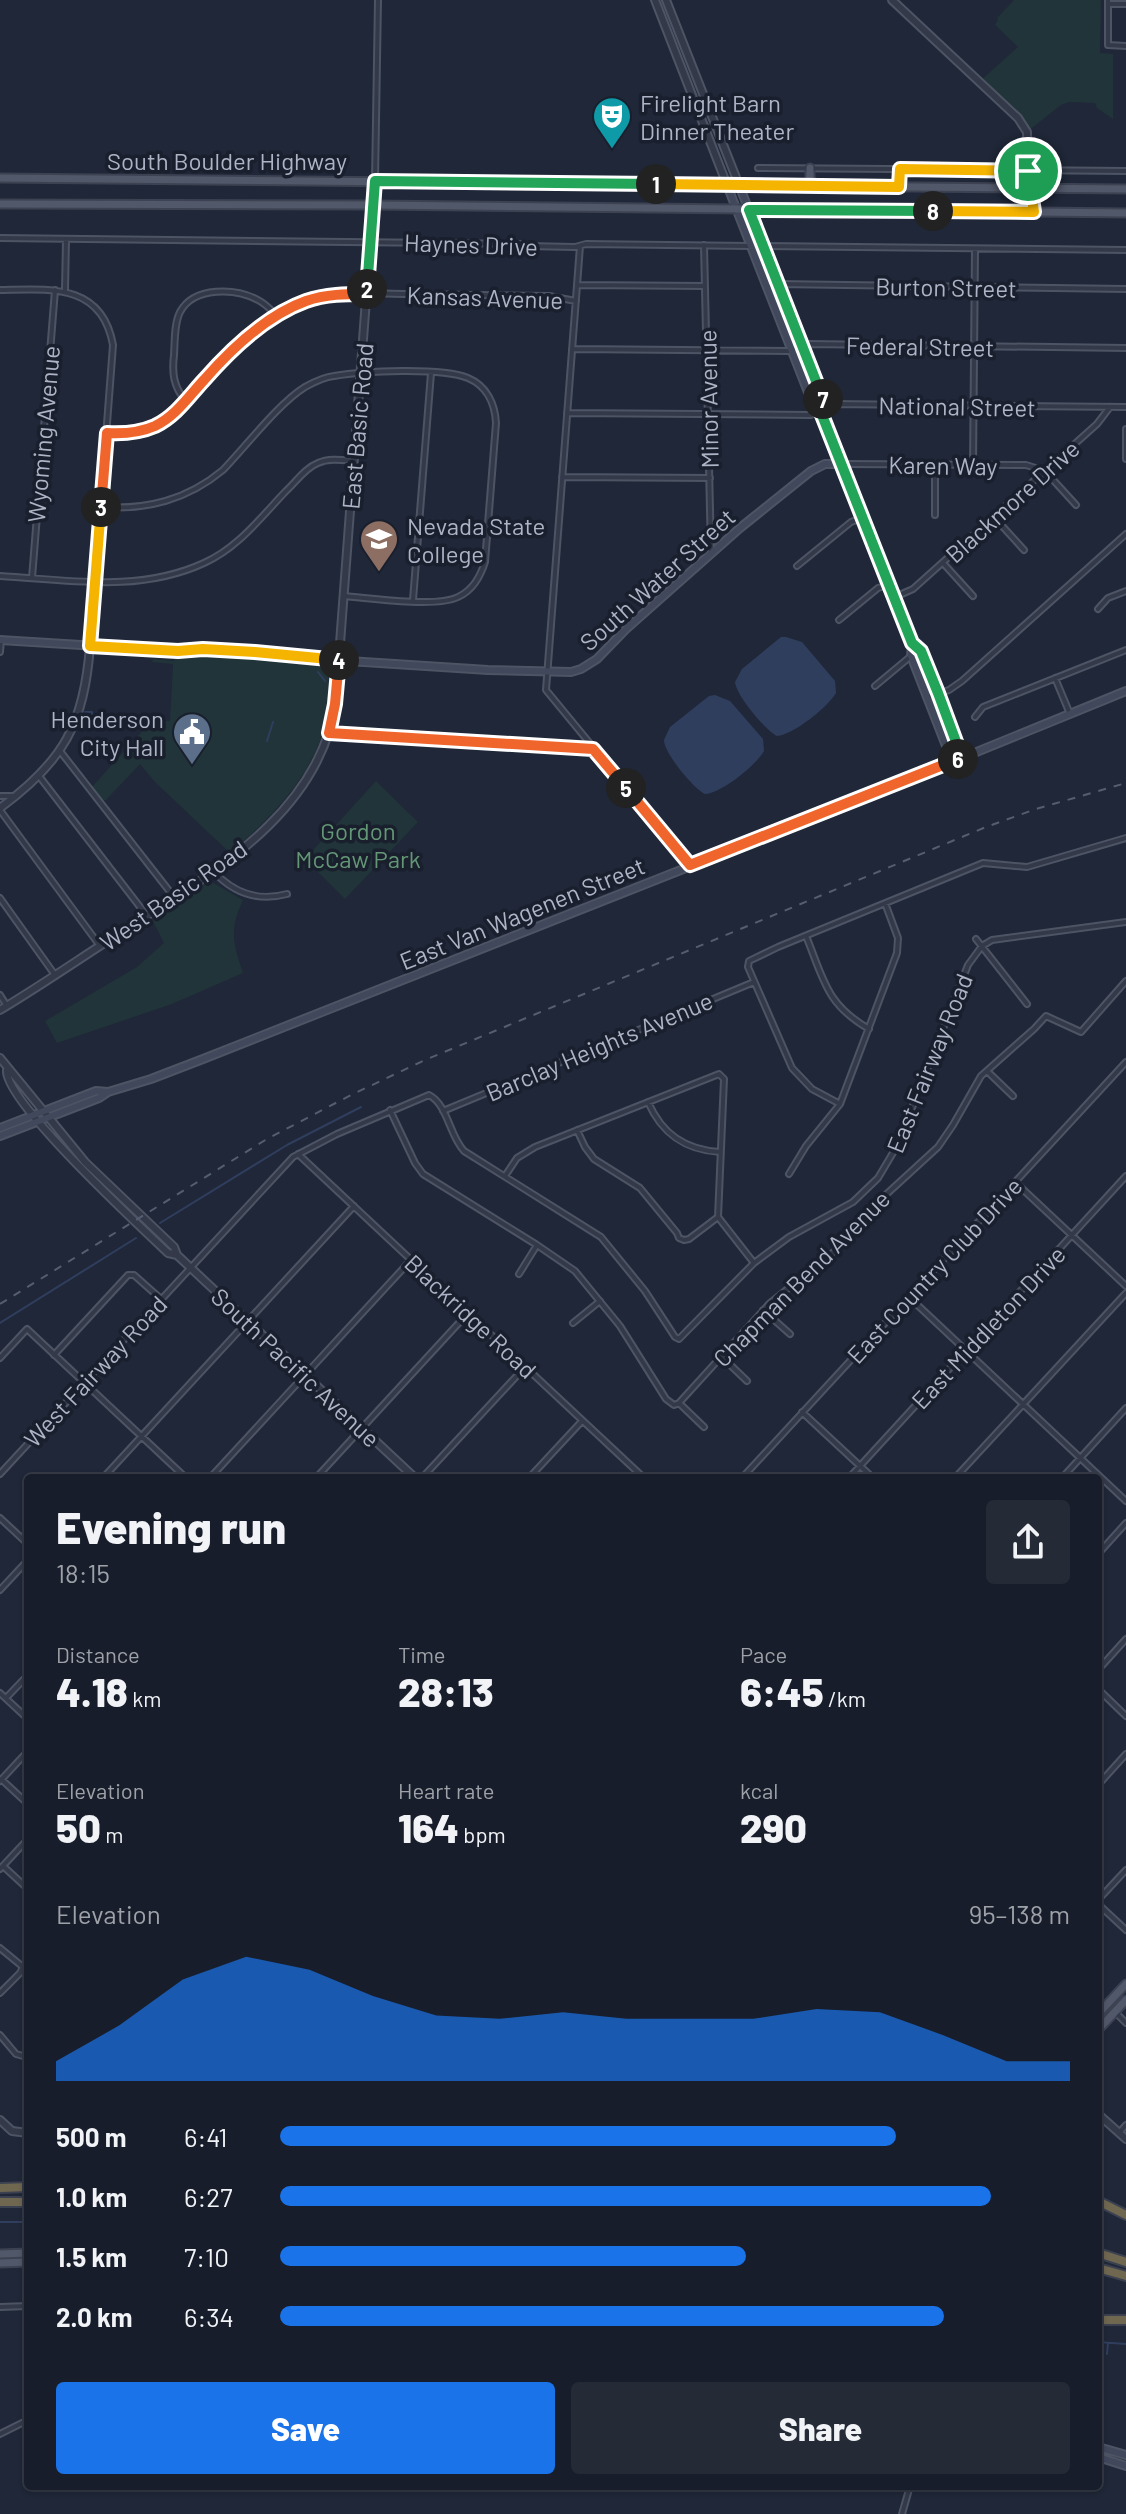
<!DOCTYPE html>
<html lang="en">
<head>
<meta charset="utf-8">
<style>
  :root { --surface:#171d2a; --page:#242a36; --text:#f1f3f6; --muted:#9ea2a8; --line:#363b47; --accent:#1a73e8 }
  body { margin:0; font-family:Barlow,sans-serif; background:var(--page); color:var(--text); height:100vh; display:flex; flex-direction:column; font-size:30px; white-space:nowrap }
  * { box-sizing:border-box; margin:0 }
  p { font-size:26px; color:var(--muted) }
  .icon { flex:none; width:44px; height:44px; fill:none; stroke:currentColor; stroke-width:2; stroke-linecap:round; stroke-linejoin:round }
  .map { position:relative; flex:1; overflow:hidden }
  .side { position:absolute; left:24px; top:1474px; width:1078px; height:1016px; display:flex; flex-direction:column; background:var(--surface); border-radius:8px; box-shadow:0 2px 6px #0004,0 0 0 2px var(--line) }
  .side>* { flex:none }
  .pin { position:absolute; display:grid; place-items:center; width:68px; height:68px; color:#fff; margin:-34px; border:4px solid #fff; border-radius:50%; box-shadow:0 2px 8px #0007 }
  .km { position:absolute; width:40px; height:40px; margin:-20px; border-radius:50%; background:#222; color:#fff; font-size:22px; line-height:40px; text-align:center }
  .round { display:grid; place-items:center; flex:none; width:84px; height:84px; border-radius:8px; background:var(--page) }
  .summary { display:flex; align-items:center; justify-content:space-between; height:136px; padding:0 32px }
  h1 { font-size:44px; font-weight:800; line-height:60px }
  .figures { display:grid; grid-template-columns:repeat(3,1fr); gap:12px; height:136px; padding:8px 32px }
  .figures div { display:grid; align-content:center }
  .figures b { font-size:40px; font-weight:800 }
  .figures small { font-size:22px; font-weight:400 }
  .figures p { font-size:22px }
  .chart { height:224px; padding:16px 32px }
  .chart p { display:flex; justify-content:space-between }
  .chart svg { width:100%; height:144px; margin-top:8px; fill:var(--accent); opacity:.7 }
  .button { display:flex; gap:16px; margin-top:auto; padding:16px 32px }
  .button a { flex:1; height:92px; border-radius:8px; background:var(--accent); color:#fff; font-size:32px; font-weight:800; line-height:92px; text-align:center }
  .button a+a { background:var(--page); color:var(--text) }
  ul { padding:0 32px; list-style:none; font-size:26px }
  li { display:grid; grid-template-columns:128px 96px 1fr; align-items:center; height:60px }
  li i { height:20px; border-radius:10px; background:var(--accent) }
  .map>svg:first-child { display:block }
  .green { fill:#213439 }
  .water { fill:#303e5e }
  .lines { fill:none; stroke-linecap:round; stroke-linejoin:round }
  .stream { stroke:#303e5e; stroke-width:2 }
  .minor-casing { stroke:#4d5464; stroke-width:8 }
  .tertiary-casing { stroke:#4d5464; stroke-width:10 }
  .secondary-casing { stroke:#4d5464; stroke-width:10 }
  .primary-casing { stroke:#3c4252; stroke-width:11 }
  .motorway-casing { stroke:#3b4150; stroke-width:12 }
  .minor { stroke:#333949; stroke-width:4 }
  .tertiary { stroke:#333949; stroke-width:6 }
  .secondary { stroke:#41485c; stroke-width:6 }
  .primary { stroke:#515869; stroke-width:7 }
  .motorway { stroke:#6f6750; stroke-width:8 }
  .rail { stroke:#555d70; stroke-width:2; stroke-dasharray:8 8; stroke-linecap:butt }
  .split-1-casing { stroke:#fff; stroke-width:16 }
  .split-2-casing { stroke:#fff; stroke-width:16 }
  .split-3-casing { stroke:#fff; stroke-width:16 }
  .split-4-casing { stroke:#fff; stroke-width:16 }
  .split-5-casing { stroke:#fff; stroke-width:16 }
  .split-6-casing { stroke:#fff; stroke-width:16 }
  .split-7-casing { stroke:#fff; stroke-width:16 }
  .split-8-casing { stroke:#fff; stroke-width:16 }
  .split-9-casing { stroke:#fff; stroke-width:16 }
  .split-1 { stroke:#f5b400; stroke-width:10 }
  .split-2 { stroke:#22a559; stroke-width:10 }
  .split-3 { stroke:#f0652b; stroke-width:10 }
  .split-4 { stroke:#f5b400; stroke-width:10 }
  .split-5 { stroke:#f0652b; stroke-width:10 }
  .split-6 { stroke:#f0652b; stroke-width:10 }
  .split-7 { stroke:#22a559; stroke-width:10 }
  .split-8 { stroke:#22a559; stroke-width:10 }
  .split-9 { stroke:#f5b400; stroke-width:10 }
  .labels { text-anchor:middle; dominant-baseline:central; stroke-width:7; stroke-linejoin:round; paint-order:stroke }
  .poi-label { font-size:24px; fill:#adb4c6; stroke:#191f2d; text-anchor:start }
  .street-label { font-size:24px; fill:#adb4c6; stroke:#191f2d }
  .park-label { font-size:24px; fill:#649776; stroke:#191f2d }
</style>
</head>
<body>
<div class="map">
<svg width="1126" height="2514" viewBox="0 0 1126 2514">
  <rect width="100%" height="100%" fill="#1f2738"/>
  <path class="green" d="M1014,0H1101L1100,53L1113,54V119L1097,108L1095,103L1069,102L1061,105L1027,132L1018,118L980,81L1018,47L995,25L998,20L997,18Z
    M201,652L295,657L328,663L331,667C335,751 290,801 230,853L155,782L140,764L106,800H102L92,787L147,726L163,721H170L173,664L152,662L153,659L174,661L178,654Z
    M376,781L418,822L345,899L305,859Z
    M210,881L243,900C229,931 233,942 243,973L172,1004L57,1043L45,1021L137,967L164,943L152,919Z"/>
  <path class="water" d="M781,637H786L802,642L835,681L836,693C828,707 793,735 777,736C765,730 736,695 735,682L742,669Z
    M715,695L730,701L763,739L764,751C756,765 722,793 705,794C693,788 664,753 664,740L670,727L709,696Z"/>
  <g class="lines">
    <path class="stream" d="M318,672L325,681
      M85,712H92V719L97,720
      M267,741L273,722
      M160,1223L287,1145L361,1107
      M0,1323L136,1238
      M0,2222H28
      M1098,2342L1126,2344
      M1107,2354L1108,2343"/>
    <defs>
      <path id="minor" d="M1108,0V45L1126,46
        M1108,4H1126
        M758,168L1126,171
        M375,181L378,0
        M0,238L522,244L526,246L575,247L586,244L750,246
        M704,245L711,554
        M580,246L546,690L690,865
        M764,246L1126,250
        M577,285L705,286
        M767,288L777,284L1126,289
        M0,290C50,289 102,283 113,345L90,646
        M65,291L66,239
        M572,349L789,351L807,344L1126,348
        M186,401C173,387 172,372 174,355C175,341 174,324 180,312C194,286 236,288 258,300C266,304 271,310 277,316
        M567,413L811,415L831,404L1126,407
        M107,433C164,436 172,412 207,376C235,347 267,316 304,302C336,289 374,294 408,294C455,295 502,295 549,296L576,301
        M1126,459V429
        M842,464L1026,465L1045,471L1076,505
        M973,466L975,249
        M562,477L710,478
        M101,507C147,510 187,500 223,470C246,446 279,403 305,387C314,382 324,377 334,376C363,371 441,367 468,378C487,386 495,404 496,423L485,562C480,577 473,590 458,597C435,608 371,598 343,596
        M935,515V464
        M994,517L1024,550
        M943,563L973,596
        M797,566L851,522L862,518
        M0,576C69,580 139,593 204,563C238,548 261,517 286,491C296,482 305,468 318,463C329,458 342,460 354,461
        M32,578L55,290
        M895,597L913,589L1097,424L1110,407
        M413,600L431,373
        M1098,609L1108,598L1126,591
        M839,620L878,588L889,585
        M0,652L1,640
        M1055,678L1070,714
        M875,686L911,656L921,651
        M928,697L949,690L962,681L1126,534
        M975,717L983,707L1126,650
        M329,733L593,749
        M60,751L174,897
        M39,776L147,916
        M0,796H14
        M0,810L100,946
        M214,872C234,893 257,902 287,894
        M0,898L55,975
        M806,936C824,980 826,1004 869,1029
        M976,939L1027,1004
        M0,995L7,1006
        M987,1071L1013,1096
        M648,1102C662,1134 685,1150 720,1152
        M840,1104L812,1089L792,1068L748,967L749,961L778,947L983,863L1027,867L1126,838
        M390,1110L415,1163L423,1174L537,1245L575,1271L620,1326L666,1399L674,1405L679,1403L770,1303L841,1246L854,1233L879,1201L938,1147L953,1125L981,1076L1034,1029L1046,1016L1081,1032L1126,981
        M443,1111L754,982
        M577,1130L585,1147L594,1159L640,1188L677,1233L679,1238L684,1240L689,1239L718,1217
        M298,1154L644,1478
        M789,1174L806,1146L840,1104L897,953L898,938L885,903
        M505,1176L517,1158L535,1147L719,1074L724,1079L718,1217L754,1263
        M1015,1182L1126,1286
        M519,1274L537,1245
        M909,1297L1126,1501
        M763,1310L790,1334
        M573,1323L600,1301
        M54,1355L128,1275H134L161,1299
        M721,1356L747,1381
        M0,1358L27,1329L186,1478
        M679,1403L704,1427
        M802,1412L873,1478
        M0,1474L293,1157L337,1134L429,1095C448,1105 449,1135 464,1151L601,1237L645,1291L675,1337L679,1339L754,1263L789,1237L853,1202L878,1178L897,1146L968,965L982,946L992,940L1126,922
        M103,1478L354,1206
        M210,1478L411,1260
        M316,1478L468,1313
        M422,1478L525,1367
        M529,1478L582,1421
        M742,1478L1126,1062
        M849,1478L1126,1176
        M955,1478L1126,1293
        M1062,1478L1126,1408
        M0,1518L28,1544
        M1098,1554L1126,1523
        M0,1590L28,1560
        M1098,1670L1126,1639
        M1098,1689L1126,1716
        M0,1693L28,1719
        M6,1698L28,1675
        M1,1779L28,1804
        M0,1781L28,1751
        M1098,1785L1126,1754
        M3,1866L28,1889
        M0,1869L28,1839
        M1098,1900L1126,1870
        M1098,1904L1126,1930
        M0,1948L23,1967L20,1973L0,1993
        M1115,2012L1126,2023
        M0,2035L16,2054L23,2056L28,2053
        M1119,2133L1126,2125
        M0,2307L28,2306
        M0,2434L28,2420
        M902,2514L910,2486"/>
      <path id="tertiary" d="M655,0L727,185
        M666,0L739,185
        M892,0L1018,118L1027,132L1028,171L1034,212
        M0,808C64,761 84,724 90,646
        M0,1010C42,985 82,957 123,931C211,874 325,811 336,696L375,181
        M0,1058L85,1162L174,1247L177,1255L415,1478
        M7,1070C3,1100 141,1227 168,1253L177,1255
        M1098,2114L1126,2139
        M0,2120L12,2131L28,2133"/>
      <path id="secondary" d="M727,185L813,405L820,410L912,643L921,651L938,693L958,747V759
        M739,185L824,401L820,410
        M0,640L178,651C223,646 272,653 317,659L488,670L571,672L581,669L597,659L626,629L740,528L811,471L825,464H842
        M912,643L911,656L948,751L958,759
        M0,1128L96,1091L108,1092
        M0,1136L99,1098L108,1092L151,1079L203,1059L903,782L1126,691
        M1098,2447L1126,2455
        M1098,2457L1126,2466"/>
      <path id="primary" d="M0,178L1126,189
        M810,186V168
        M899,187L900,169
        M0,204L374,205L1126,213
        M1098,2014L1126,1984
        M1098,2030L1126,2000
        M0,2254L28,2253
        M0,2263L28,2262"/>
      <path id="motorway" d="M0,2188L28,2187
        M1098,2201L1126,2215
        M0,2202H28
        M1098,2253L1126,2262
        M1098,2268L1126,2276
        M1098,2320H1126"/>
    </defs>
    <use href="#minor" class="minor-casing"/>
    <use href="#tertiary" class="tertiary-casing"/>
    <use href="#secondary" class="secondary-casing"/>
    <use href="#primary" class="primary-casing"/>
    <use href="#motorway" class="motorway-casing"/>
    <use href="#minor" class="minor"/>
    <use href="#tertiary" class="tertiary"/>
    <use href="#secondary" class="secondary"/>
    <use href="#primary" class="primary"/>
    <use href="#motorway" class="motorway"/>
    <path class="rail" d="M0,1304L267,1139L351,1095L425,1060L986,827L1036,809L1126,783"/>
  </g>
  <g class="lines">
    <defs>
      <path id="split-1" d="M656,184L899,187L900,169L1028,171"/>
      <path id="split-2" d="M367,289L375,181L656,184"/>
      <path id="split-3" d="M101,507L107,433C124,434 139,433 155,426C176,416 189,396 204,380C231,349 267,315 306,301C326,294 346,294 367,294V289"/>
      <path id="split-4" d="M101,507L90,646L178,651L203,649L255,652L339,660"/>
      <path id="split-5" d="M339,660L335,704L329,733L593,749L626,788"/>
      <path id="split-6" d="M626,788L690,865L958,759"/>
      <path id="split-7" d="M823,399L820,410L912,643L921,651L938,693L958,747V759"/>
      <path id="split-8" d="M823,399L749,210L933,211"/>
      <path id="split-9" d="M933,211L1034,212L1028,171"/>
    </defs>
    <use href="#split-1" class="split-1-casing"/>
    <use href="#split-2" class="split-2-casing"/>
    <use href="#split-3" class="split-3-casing"/>
    <use href="#split-4" class="split-4-casing"/>
    <use href="#split-5" class="split-5-casing"/>
    <use href="#split-6" class="split-6-casing"/>
    <use href="#split-7" class="split-7-casing"/>
    <use href="#split-8" class="split-8-casing"/>
    <use href="#split-9" class="split-9-casing"/>
    <use href="#split-1" class="split-1"/>
    <use href="#split-2" class="split-2"/>
    <use href="#split-3" class="split-3"/>
    <use href="#split-4" class="split-4"/>
    <use href="#split-5" class="split-5"/>
    <use href="#split-6" class="split-6"/>
    <use href="#split-7" class="split-7"/>
    <use href="#split-8" class="split-8"/>
    <use href="#split-9" class="split-9"/>
  </g>
  <defs>
    <symbol id="theatre-pin" viewBox="-11 -11 22 30"><path d="M0 17L-7.5 6A9.5 9.5 0 1 1 7.5 6Z" fill="#0f9aa8" stroke="#191f2d"/><path d="M-5-5.5Q0-4 5-5.5V0Q5 5 0 6Q-5 5-5 0ZM-3.3-2.5H-1v1.5H-3.3ZM1-2.5H3.3v1.5H1ZM-2.8 1Q0 5.5 2.8 1Z" fill="#fff"/></symbol>
    <symbol id="university-pin" viewBox="-11 -11 22 30"><path d="M0 17L-7.5 6A9.5 9.5 0 1 1 7.5 6Z" fill="#8d6e63" stroke="#191f2d"/><path d="M0-5L7-2L0 1L-7-2ZM-4 1L0 2.5L4 1V4Q0 6-4 4Z" fill="#fff"/></symbol>
    <symbol id="civic-pin" viewBox="-11 -11 22 30"><path d="M0 17L-7.5 6A9.5 9.5 0 1 1 7.5 6Z" fill="#5c6f8a" stroke="#191f2d"/><path d="M-.6-6.5H3V-4.5H.6V-3L4-1V1h2V6H-6V1h2V-1L-.6-3ZM-1.2 2.5V6h2.4V2.5Z" fill="#fff"/></symbol>
  </defs>
  <g fill-rule="evenodd">
    <use href="#theatre-pin" x="590" y="94" width="44" height="60"/>
    <use href="#university-pin" x="357" y="517" width="44" height="60"/>
    <use href="#civic-pin" x="170" y="710" width="44" height="60"/>
  </g>
  <g class="labels">
    <g class="poi-label">
      <text x="640" y="102">Firelight Barn<tspan x="640" dy="28">Dinner Theater</tspan></text>
      <text x="407" y="525">Nevada State<tspan x="407" dy="28">College</tspan></text>
      <text x="164" y="718" text-anchor="end">Henderson<tspan x="164" dy="28">City Hall</tspan></text>
    </g>
    <g class="street-label">
      <text x="227" y="160">South Boulder Highway</text>
      <text transform="translate(471 244) rotate(2)">Haynes Drive</text>
      <text transform="translate(946 287) rotate(1)">Burton Street</text>
      <text transform="translate(485 297) rotate(2)">Kansas Avenue</text>
      <text transform="translate(920 346) rotate(1)">Federal Street</text>
      <text transform="translate(708 399) rotate(-91)">Minor Avenue</text>
      <text transform="translate(957 406) rotate(1)">National Street</text>
      <text transform="translate(357 426) rotate(-85)">East Basic Road</text>
      <text transform="translate(43 434) rotate(-85)">Wyoming Avenue</text>
      <text transform="translate(943 465) rotate(1)">Karen Way</text>
      <text transform="translate(1012 501) rotate(-42)">Blackmore Drive</text>
      <text transform="translate(657 579) rotate(-42)">South Water Street</text>
      <text transform="translate(173 895) rotate(-35)">West Basic Road</text>
      <text transform="translate(522 913) rotate(-22)">East Van Wagenen Street</text>
      <text transform="translate(599 1046) rotate(-23)">Barclay Heights Avenue</text>
      <text transform="translate(929 1063) rotate(-68)">East Fairway Road</text>
      <text transform="translate(934 1270) rotate(-47)">East Country Club Drive</text>
      <text transform="translate(801 1278) rotate(-45)">Chapman Bend Avenue</text>
      <text transform="translate(471 1316) rotate(43)">Blackridge Road</text>
      <text transform="translate(988 1327) rotate(-47)">East Middleton Drive</text>
      <text transform="translate(296 1367) rotate(43)">South Pacific Avenue</text>
      <text transform="translate(95 1371) rotate(-47)">West Fairway Road</text>
    </g>
    <g class="park-label">
      <text x="358" y="830">Gordon<tspan x="358" dy="28">McCaw Park</tspan></text>
    </g>
  </g>
</svg>
<div class="pin" style="left:1028px;top:171px;background:#1e9e55"><svg class="icon" aria-label="arrive" viewBox="0 0 24 24"><path d="M6 21V4h12l-3 4 3 4H6"/></svg></div>
<b class="km" style="left:656px;top:184px">1</b>
<b class="km" style="left:367px;top:289px">2</b>
<b class="km" style="left:101px;top:507px">3</b>
<b class="km" style="left:339px;top:660px">4</b>
<b class="km" style="left:626px;top:788px">5</b>
<b class="km" style="left:958px;top:759px">6</b>
<b class="km" style="left:823px;top:399px">7</b>
<b class="km" style="left:933px;top:211px">8</b>
<section class="side">
<div class="summary"><div><h1>Evening run</h1><p>18:15</p></div><a class="round"><svg class="icon" aria-label="share" viewBox="0 0 24 24"><path d="M12 15V3M7 8l5-5 5 5M5 13v7h14v-7"/></svg></a></div>
<div class="figures">
<div><p>Distance</p><b>4.18<small> km</small></b></div>
<div><p>Time</p><b>28:13</b></div>
<div><p>Pace</p><b>6:45<small> /km</small></b></div>
</div>
<div class="figures">
<div><p>Elevation</p><b>50<small> m</small></b></div>
<div><p>Heart rate</p><b>164<small> bpm</small></b></div>
<div><p>kcal</p><b>290</b></div>
</div>
<div class="chart"><p><span>Elevation</span>95–138 m</p>
<svg viewBox="0 0 160 44" preserveAspectRatio="none"><path d="M0 44V38L10 27L20 13L30 6L40 10L50 18L60 24L70 25L80 23L90 25L100 25L110 25L120 22L130 23L140 30L150 38L160 38V44z"/></svg>
</div>
<ul>
<li><b>500 m</b>6:41<i style="width:78%"></i></li>
<li><b>1.0 km</b>6:27<i style="width:90%"></i></li>
<li><b>1.5 km</b>7:10<i style="width:59%"></i></li>
<li><b>2.0 km</b>6:34<i style="width:84%"></i></li>
</ul>
<div class="button"><a>Save</a><a>Share</a></div>
</section>
</div>
</body>
</html>
